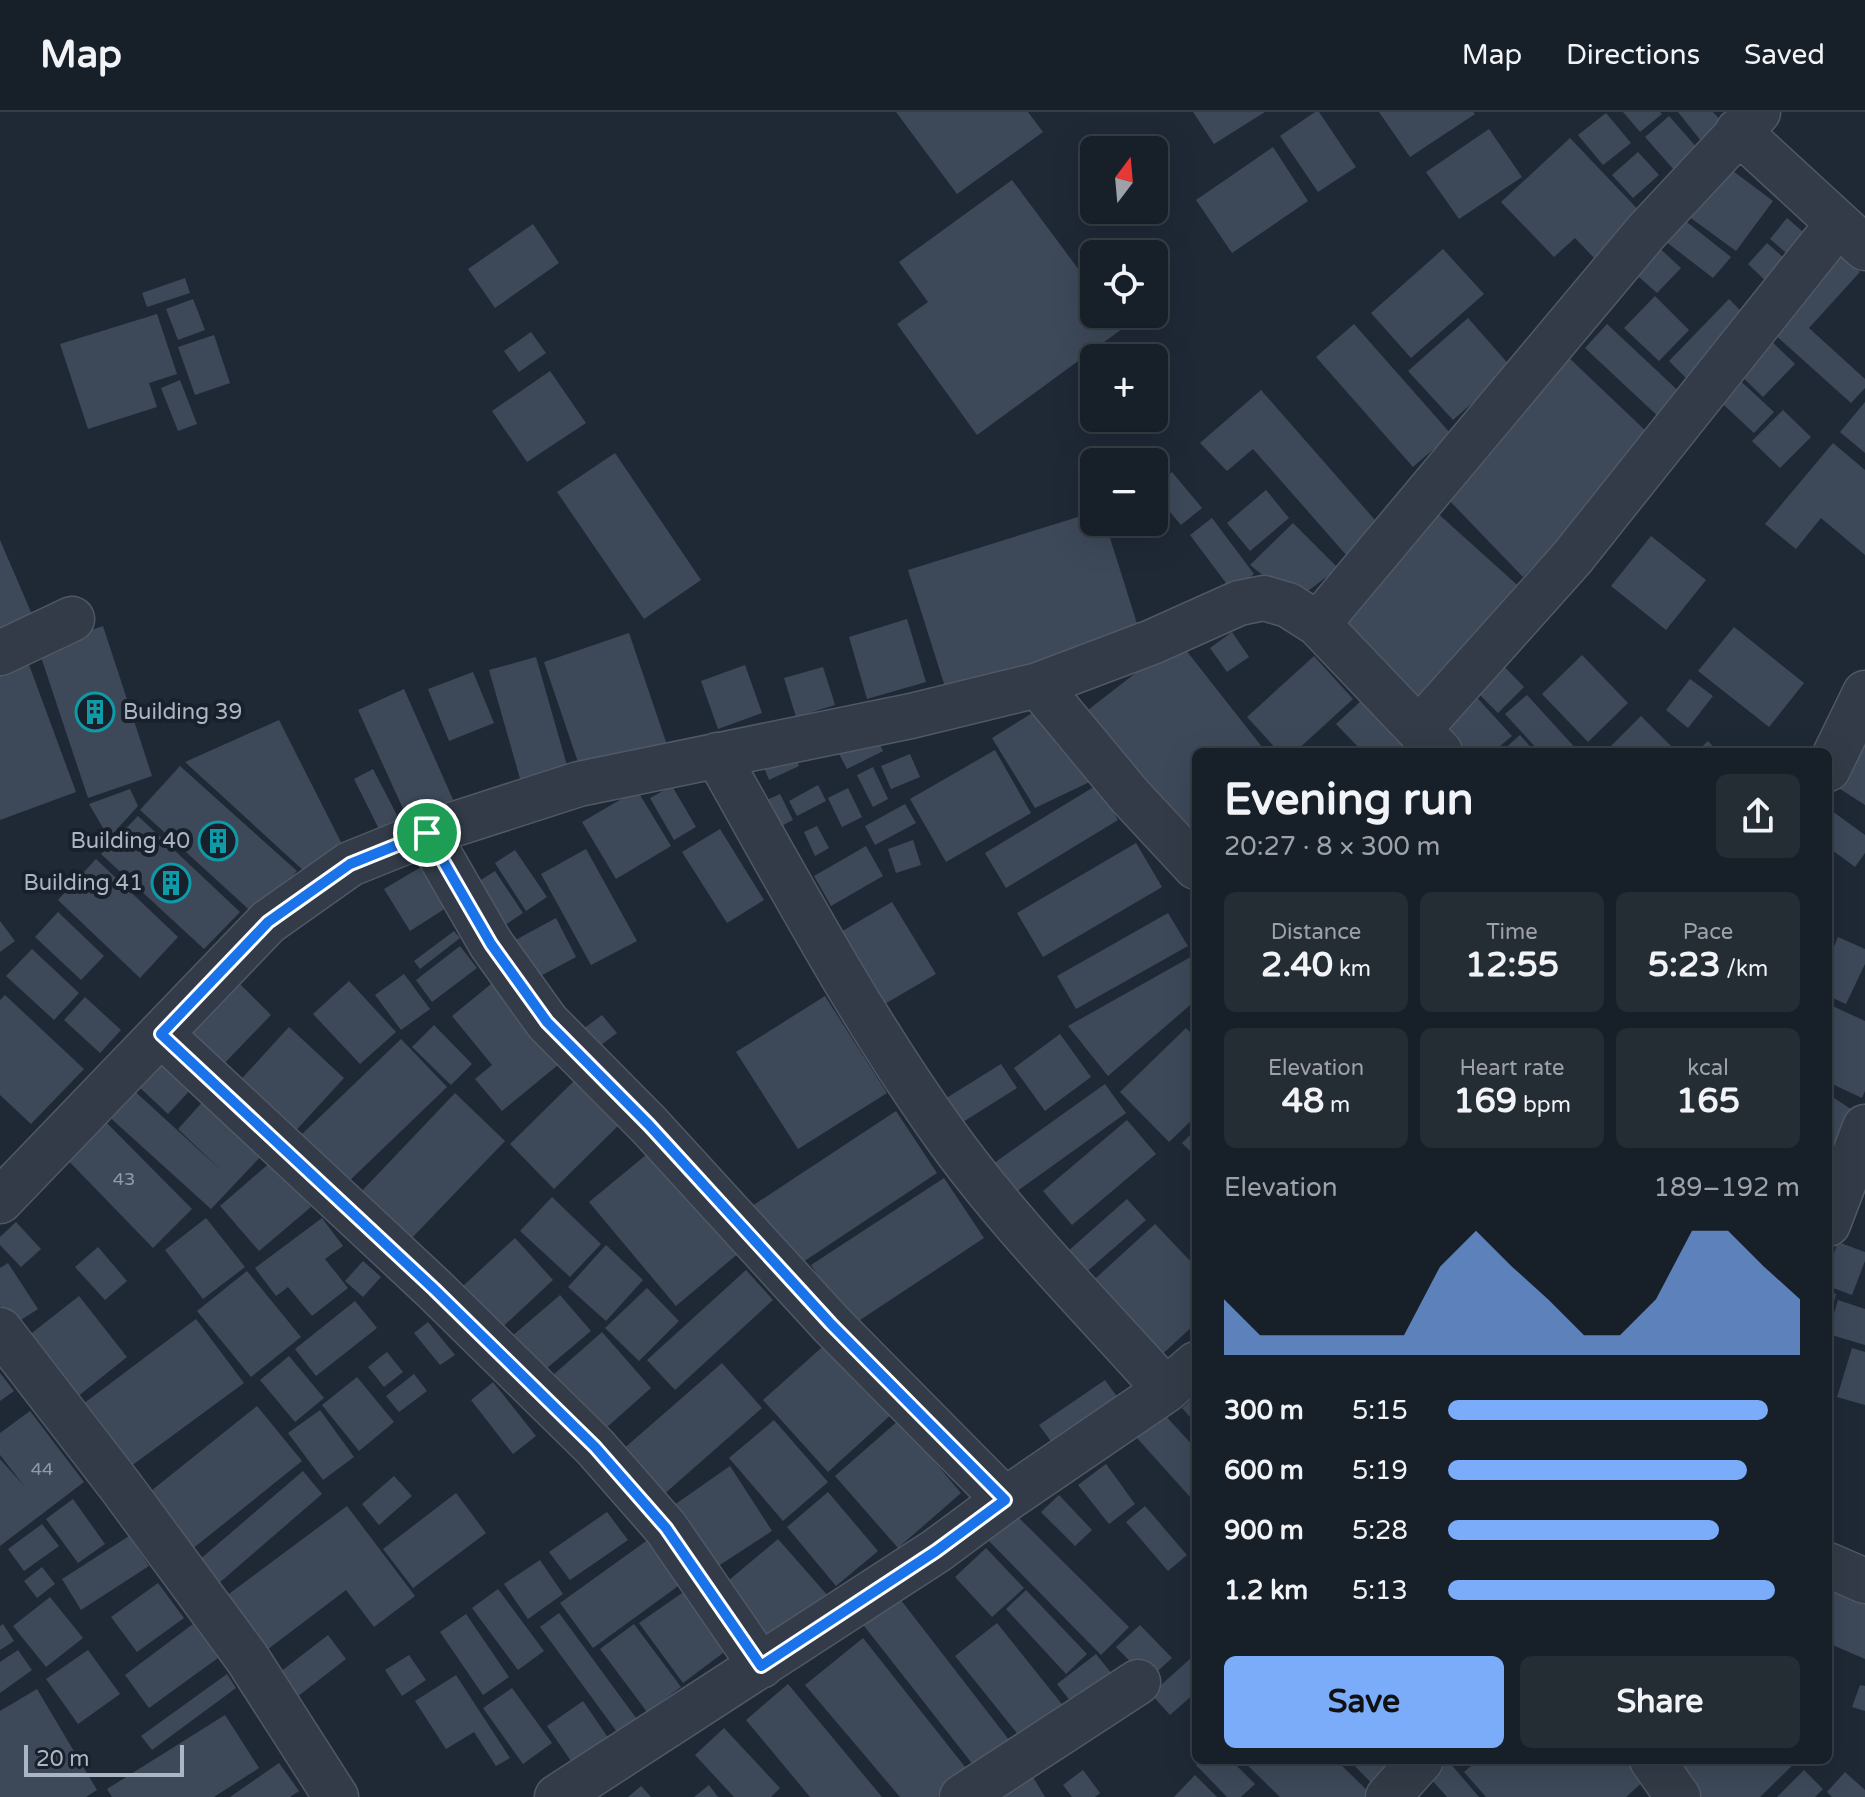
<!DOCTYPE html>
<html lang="en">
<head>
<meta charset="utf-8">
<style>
  :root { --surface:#171f28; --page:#242c34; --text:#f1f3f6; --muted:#9ea2a8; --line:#363d45; --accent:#7bacfa }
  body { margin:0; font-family:"Varela Round",sans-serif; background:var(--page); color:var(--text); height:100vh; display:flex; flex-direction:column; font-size:30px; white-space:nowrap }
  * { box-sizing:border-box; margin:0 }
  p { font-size:26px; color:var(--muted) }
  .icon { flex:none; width:44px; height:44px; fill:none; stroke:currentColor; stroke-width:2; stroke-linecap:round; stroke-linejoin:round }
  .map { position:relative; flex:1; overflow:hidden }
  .sheet { position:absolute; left:1192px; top:636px; width:640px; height:1016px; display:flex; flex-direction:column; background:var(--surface); border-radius:12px; box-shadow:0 8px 32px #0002,0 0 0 2px var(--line) }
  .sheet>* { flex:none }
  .needle { width:52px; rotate:16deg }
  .controls { position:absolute; left:1080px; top:24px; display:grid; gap:16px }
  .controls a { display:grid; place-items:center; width:88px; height:88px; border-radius:12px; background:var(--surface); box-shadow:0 8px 32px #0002,0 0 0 2px var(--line); font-size:40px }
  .scale { position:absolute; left:24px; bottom:20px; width:160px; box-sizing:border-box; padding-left:8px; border:4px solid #acb5c4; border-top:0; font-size:22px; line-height:28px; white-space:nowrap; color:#acb5c4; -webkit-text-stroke:6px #18202b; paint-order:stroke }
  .pin { position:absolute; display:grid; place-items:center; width:68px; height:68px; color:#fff; margin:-34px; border:4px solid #fff; border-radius:50%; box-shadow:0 2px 8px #0007 }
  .round { display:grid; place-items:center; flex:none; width:84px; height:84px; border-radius:12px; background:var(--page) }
  .summary { display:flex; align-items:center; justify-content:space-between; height:136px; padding:0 32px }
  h1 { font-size:44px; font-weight:800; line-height:60px }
  .stats { display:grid; grid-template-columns:repeat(3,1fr); gap:12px; height:136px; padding:8px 32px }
  .stats div { display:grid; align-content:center; border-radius:12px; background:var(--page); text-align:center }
  .stats b { font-size:34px; font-weight:800 }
  .stats small { font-size:22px; font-weight:400 }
  .stats p { font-size:22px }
  .chart { height:224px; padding:16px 32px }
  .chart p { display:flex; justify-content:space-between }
  .chart svg { width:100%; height:144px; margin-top:8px; fill:var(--accent); opacity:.7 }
  .action { display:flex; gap:16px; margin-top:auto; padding:16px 32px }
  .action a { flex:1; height:92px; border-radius:12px; background:var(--accent); color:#111; font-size:32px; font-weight:800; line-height:92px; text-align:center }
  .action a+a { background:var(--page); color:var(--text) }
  ul { padding:0 32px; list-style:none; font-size:26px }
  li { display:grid; grid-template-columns:128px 96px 1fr; align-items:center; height:60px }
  li i { height:20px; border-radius:10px; background:var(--accent) }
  header { display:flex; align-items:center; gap:48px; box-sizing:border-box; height:112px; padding:0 40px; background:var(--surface); border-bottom:2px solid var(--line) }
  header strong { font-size:38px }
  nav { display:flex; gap:44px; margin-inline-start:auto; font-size:28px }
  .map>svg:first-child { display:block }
  .building { fill:#3d4959 }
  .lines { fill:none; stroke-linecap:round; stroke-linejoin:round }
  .minor-casing { stroke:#505865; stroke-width:47 }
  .minor { stroke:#323b47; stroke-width:44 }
  .route-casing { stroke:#fff; stroke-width:16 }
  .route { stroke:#1a73e8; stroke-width:10 }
  .labels { text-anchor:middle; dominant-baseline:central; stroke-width:8; stroke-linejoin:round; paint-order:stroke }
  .number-label { font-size:18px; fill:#909aa9 }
  .poi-label { font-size:22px; fill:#acb5c4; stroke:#18202b; text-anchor:end }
</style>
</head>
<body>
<header>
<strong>Map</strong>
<nav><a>Map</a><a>Directions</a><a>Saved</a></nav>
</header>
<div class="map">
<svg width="1865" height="1685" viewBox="0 0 1865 1685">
  <rect width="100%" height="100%" fill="#1f2936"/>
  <path class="building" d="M896,0H1028L1043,20L957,82Z
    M1193,0H1265L1214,32Z
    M1315,0H1319L1356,55L1318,80L1280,24Z
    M1379,0H1473L1475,2L1410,45Z
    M1623,0H1660L1662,2L1640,20Z
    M1678,0H1713L1723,11L1701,29Z
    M1606,1L1631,31L1603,53L1578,23Z
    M1669,4L1706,46L1682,67L1645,25Z
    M1489,17L1522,65L1459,107L1426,60Z
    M1570,26L1645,105L1598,150L1575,126L1554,145L1501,90Z
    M1273,35L1308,89L1232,141L1196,88Z
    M1638,40L1659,63L1633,86L1612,63Z
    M1725,53L1773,89L1736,139L1688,104Z
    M1012,68L1094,178V202H1111L1122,217L977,323L897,212L928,190L899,150Z
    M1787,106L1817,132L1799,152L1770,127Z
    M1683,107L1731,145L1713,166L1665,129Z
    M533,112L559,151L495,196L468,157Z
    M1767,131L1795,156L1775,178L1748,152Z
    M1655,132L1681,156L1657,181L1631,158Z
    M1831,134L1860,160L1809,216L1865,267V276L1851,291L1763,212Z
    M1443,137L1484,182L1411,246L1371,201Z
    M185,166L190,181L147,195L142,181Z
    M1655,184L1689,218L1659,249L1624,216Z
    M193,187L205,218L178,228L166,197Z
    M1729,187L1751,209L1690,270L1669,249Z
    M157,202L177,262L149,271L157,295L88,317L60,232Z
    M1468,206L1512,256L1453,308L1408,259Z
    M1354,212L1451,322L1413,355L1316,245Z
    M1607,212L1686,286L1663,309L1585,236Z
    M531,220L546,241L519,260L504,239Z
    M214,223L230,271L195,283L178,235Z
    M1765,223L1795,252L1763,285L1733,256Z
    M1567,244L1648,321L1626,356L1523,465L1445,384Z
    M550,259L586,311L527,350L492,299Z
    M1732,261L1774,300L1754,321L1712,282Z
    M180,268L197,312L178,319L161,276Z
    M1261,278L1382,416L1348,445L1253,337L1227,359L1200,331Z
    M1865,290V341L1840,320Z
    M1783,298L1811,325L1780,356L1752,329Z
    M1833,331L1865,358V443L1821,406L1796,437L1765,412Z
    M615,341L701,468L644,507L557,380Z
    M1172,360L1202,396L1181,413L1154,381V375Z
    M1266,378L1289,406L1250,439L1227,411Z
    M1434,398L1525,480L1423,591L1332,509Z
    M1094,400V410H1105L1139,518L946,578L908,458Z
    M1212,406L1254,462L1232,479L1190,423Z
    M1293,411L1338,456L1295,489L1250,453Z
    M1651,424L1706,468L1666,518L1611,474Z
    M0,428L40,521L0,538Z
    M907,507L926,570L867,587L849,525Z
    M103,514L152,664L88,686L38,536Z
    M1734,515L1804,571L1769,615L1698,559Z
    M1232,520L1249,545L1227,560L1210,536Z
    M629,521L667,633L582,662L544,550Z
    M1178,528L1266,640H1196V738L1079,605Z
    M1582,543L1628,591L1588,630L1542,582Z
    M1314,544L1353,587L1295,640H1279L1247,605Z
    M536,545L568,657L521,670L489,558Z
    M1497,547L1524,575L1498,601L1471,574Z
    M28,550L76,680L0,708V560Z
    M745,553L762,601L718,617L701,569Z
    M823,555L835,593L796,605L784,566Z
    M473,560L494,611L449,629L428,577Z
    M1690,567L1713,584L1688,616L1666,598Z
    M404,577L455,692L410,712L358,598Z
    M1471,579L1512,624L1493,640H1451L1429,615Z
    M1527,583L1579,640H1540L1505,602Z
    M1362,588L1411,640H1363L1336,612Z
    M1042,595L1098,666L1035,696L992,626Z
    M1641,604L1677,640H1605Z
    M279,608L346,740L305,760L185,650Z
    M1520,623L1535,640H1501Z
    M876,625L883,639L847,657L839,642Z
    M1708,629L1718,640H1696Z
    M1865,634V693L1837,675Z
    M995,638L1031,701L946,750L910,687Z
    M793,639L799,654L769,668L763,653Z
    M910,642L920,665L891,677L881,654Z
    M180,654L297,759L256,804L140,698Z
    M873,655L888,687L873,695L857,663Z
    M373,657L401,711L381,721L354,667Z
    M818,673L826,689L797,704L789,689Z
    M1097,673L1118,708L1006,776L985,741Z
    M672,674L696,715L674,728L650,686Z
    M848,676L862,705L842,715L828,686Z
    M130,677L138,694L109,726L89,692Z
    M637,678L671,734L616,767L582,710Z
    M780,682L793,708L766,722L752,695Z
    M905,692L916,711L875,733L865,714Z
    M1828,696L1865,723V741L1855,755L1828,735Z
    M138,704L240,800L204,837L101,742Z
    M817,714L829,736L815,744L804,720Z
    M720,717L764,788L727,811L682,740Z
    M913,728L921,753L896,761L888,737Z
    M1136,731L1162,775L1043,845L1017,801Z
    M866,734L883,764L831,794L814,764Z
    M586,737L637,829L591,853L541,762Z
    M515,738L547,785L526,799L495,751Z
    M96,747L178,825L140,866L58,788Z
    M421,755L446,796L410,819L384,777Z
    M495,759L523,801L493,821L465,778Z
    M892,790L936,862L871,900L827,828Z
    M58,800L104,844L81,868L35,825Z
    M1168,801L1188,834L1076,897L1057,864Z
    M556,806L576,845L531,869L510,831Z
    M0,809L15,829L0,840Z
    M454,819L460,826L420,857L414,849Z
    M1838,825L1865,837V852L1846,892L1828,884V837L1832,839Z
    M460,834L477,856L432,890L416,868Z
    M32,837L79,881L54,908L6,864Z
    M1196,842V888L1108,964L1068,914Z
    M404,862L430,897L401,918L375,883Z
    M349,869L396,920L360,952L313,902Z
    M239,871L271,903L217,959L185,928Z
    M491,872L558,953L502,999L475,967L492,953L452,904Z
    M5,883L84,957L31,1012L0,983V888Z
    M825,884L887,981L798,1037L736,940Z
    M85,885L121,918L100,941L64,908Z
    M1828,892L1865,909V979L1862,986L1828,970Z
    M602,903L617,921L593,939L579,920Z
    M434,913L472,952L451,973L412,935Z
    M289,915L344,966L289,1026L234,975Z
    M1186,916L1196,926V1004L1169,1030L1120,980Z
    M1060,922L1091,965L1045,999L1014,956Z
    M401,927L447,975L345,1073L299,1025Z
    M161,945L194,974L168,1002L136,972Z
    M1001,952L1017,976L955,1015L940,990Z
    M577,966L621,1011L554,1077L510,1032Z
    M1105,972L1126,1001L1012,1083L990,1054Z
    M129,974L223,1060L178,1017L206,986L265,1040L211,1097L105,1001Z
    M455,981L505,1029L409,1129L359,1082Z
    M1828,982L1860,1003L1828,1052Z
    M896,999L937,1061L794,1156L752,1094Z
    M96,1000L192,1097L153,1136L57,1037Z
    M1127,1008L1156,1042L1072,1113L1043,1079Z
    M1196,1017V1045L1182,1031Z
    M652,1038L740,1140L676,1194L589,1090Z
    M272,1049L311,1095L259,1139L220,1094Z
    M944,1066L984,1126L851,1214L811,1153Z
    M552,1085L601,1132L570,1165L520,1119Z
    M1127,1087L1146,1108L1076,1169L1058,1148Z
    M206,1106L245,1155L203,1187L165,1138Z
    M322,1106L343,1134L325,1147L348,1176L312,1204L288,1175L276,1184L255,1156Z
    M16,1110L41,1137L21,1155L0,1133V1125Z
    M1155,1112L1196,1155V1211L1154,1250L1085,1176Z
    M515,1126L553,1168L494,1223L451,1185Z
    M1838,1130L1865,1140V1149L1852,1183L1828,1174V1157Z
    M606,1133L643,1168L606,1209L568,1175Z
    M98,1135L127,1169L105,1188L75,1155Z
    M363,1149L381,1165L363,1185L345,1169Z
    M8,1151L38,1197L13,1213L0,1193V1156Z
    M746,1158L773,1188L675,1278L647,1248Z
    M247,1159L301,1225L251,1265L197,1199Z
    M647,1176L679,1209L639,1249L605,1216Z
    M1828,1179L1836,1182L1829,1209H1828Z
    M560,1183L591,1219L534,1267L504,1231Z
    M79,1184L127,1245L67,1293L18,1232Z
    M1838,1188L1865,1197V1233L1828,1222Z
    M355,1189L377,1216L316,1264L295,1237Z
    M196,1207L244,1271L123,1360L75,1298Z
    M428,1210L455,1243L440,1253L414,1221Z
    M602,1220L651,1276L597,1324L544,1271Z
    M829,1229L894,1300L828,1360L763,1288Z
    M1852,1236L1865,1240V1293L1837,1285Z
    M387,1240L403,1260L384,1275L368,1255Z
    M289,1244L324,1286L295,1310L260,1268Z
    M722,1251L762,1296L662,1384L621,1339Z
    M0,1261L14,1279L0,1289Z
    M414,1262L427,1279L399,1300L386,1284Z
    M357,1265L394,1310L359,1339L322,1293Z
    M1105,1268L1123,1293L1058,1339L1039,1313Z
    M493,1270L536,1324L513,1342L471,1288Z
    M1196,1284V1312L1182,1296Z
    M257,1294L302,1349L191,1438L146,1383Z
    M320,1298L354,1345L323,1368L288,1321Z
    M30,1299L84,1370L0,1434V1347L25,1375L0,1343V1321Z
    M1164,1302L1196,1337V1382L1191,1386L1137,1326Z
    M774,1308L828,1370L783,1409L729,1346Z
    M899,1308L961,1381L898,1436L835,1364Z
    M1106,1352L1135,1392L1109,1412L1078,1373Z
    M730,1354L772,1419L709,1460L667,1398Z
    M303,1359L322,1382L218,1472L198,1449Z
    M394,1364L412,1384L379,1413L362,1392Z
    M828,1380L878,1439L836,1474L787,1415Z
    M456,1381L486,1421L413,1476L383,1437Z
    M1059,1383L1092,1418L1075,1434L1041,1400Z
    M73,1387L105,1432L78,1451L46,1407Z
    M347,1394L415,1484L374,1515L346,1478L255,1547L214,1493Z
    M1145,1394L1187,1443L1168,1459L1126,1410Z
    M1011,1398L1129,1515L1101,1543L983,1423Z
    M607,1400L628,1428L570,1468L549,1440Z
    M42,1412L59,1434L24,1459L8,1437Z
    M129,1424L149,1454L81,1498L62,1467Z
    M649,1427L681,1472L593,1536L560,1491Z
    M778,1427L829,1485L768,1539L716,1479Z
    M986,1436L1024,1476L992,1505L955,1465Z
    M540,1448L563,1482L528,1507L504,1472Z
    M42,1455L55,1472L37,1486L24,1469Z
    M158,1471L184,1506L137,1540L111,1505Z
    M1828,1474L1865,1489V1547L1828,1531Z
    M498,1477L544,1539L518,1558L472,1496Z
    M1026,1478L1087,1542L1066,1562L1006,1497Z
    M685,1479L727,1538L683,1571L639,1511Z
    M897,1483L1020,1642L985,1668L861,1510Z
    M50,1485L83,1526L46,1555L13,1514Z
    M559,1501L639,1610L620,1624L540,1515Z
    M466,1502L509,1565L483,1583L440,1520Z
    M997,1511L1065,1596L1024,1630L955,1544Z
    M3,1512L14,1529L0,1538V1514Z
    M193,1512L218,1546L149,1596L125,1563Z
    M634,1512L681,1575L647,1600L600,1537Z
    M1140,1513L1172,1546L1148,1568L1116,1535Z
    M328,1523L346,1547L284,1595L266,1571Z
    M863,1526L973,1665L937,1685H900L805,1573Z
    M18,1538L32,1558L0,1581V1550Z
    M88,1538L120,1582L78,1612L46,1567Z
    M1096,1542L1120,1572L1081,1603L1057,1572Z
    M409,1543L426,1568L402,1584L385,1558Z
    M1191,1546L1196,1552V1580L1170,1603L1151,1582Z
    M227,1562L236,1576L152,1638L141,1624Z
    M456,1563L510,1646L496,1654L474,1620L446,1637L415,1589Z
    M788,1572L882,1685H810L746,1608Z
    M1860,1573L1865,1574V1599L1852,1595Z
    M512,1576L552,1631L523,1652L483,1596Z
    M37,1577L97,1678L86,1685H0V1599Z
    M583,1589L609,1627L573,1652L547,1614Z
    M225,1603L259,1656L214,1685H112L107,1677Z
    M724,1616L780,1676L771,1685H734L695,1643Z
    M1201,1648H1231L1255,1672L1241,1685H1227L1196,1653Z
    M1242,1648H1336L1374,1685H1280Z
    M1349,1648H1391L1404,1661L1382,1682Z
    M1478,1648H1629L1646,1667L1626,1685H1486L1464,1660Z
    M1661,1648H1798L1760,1685H1697Z
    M1449,1650L1479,1685H1447L1430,1666Z
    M279,1651L299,1679L290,1685H230Z
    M1083,1658L1100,1681L1095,1685H1072L1063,1673Z
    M1804,1658L1823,1677L1815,1685H1777Z
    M1845,1660L1865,1678V1685H1832L1827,1680Z
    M1195,1663L1217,1685H1174Z
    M1033,1665L1045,1685H1000Z
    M709,1673L718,1685H694Z
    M641,1674L651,1685H628Z"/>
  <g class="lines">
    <defs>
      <path id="minor" d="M1738,19L1865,136
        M1318,512L1646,120L1758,0
        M0,541L72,507
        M1038,573L1130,684L1196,755
        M1419,617L1572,446L1838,112
        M717,643C789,771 859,902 944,1021C1008,1111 1092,1195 1166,1278
        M1828,657L1865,581
        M427,721L491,832L547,910L649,1013L831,1212L1005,1388
        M161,922L434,1177L595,1335L666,1416L761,1554
        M0,1089L268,810L350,752L427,721L579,672L911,604L1038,573L1152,530L1239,491L1264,486L1288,493L1318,512L1440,640
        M1828,1112L1865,1015
        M0,1218L121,1375L247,1546L336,1685
        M1828,1453L1865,1469
        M1652,1648L1678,1685
        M557,1685L936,1439L1005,1388L1166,1278L1196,1252
        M962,1685L1138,1570
        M1388,1685L1421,1648"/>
    </defs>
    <use href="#minor" class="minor-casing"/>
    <use href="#minor" class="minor"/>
  </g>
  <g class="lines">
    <defs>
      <path id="route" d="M427,721L491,832L547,910L649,1013L831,1212L1005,1388L936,1439L761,1554L666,1416L595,1335L434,1177L161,922L268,810L350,752Z"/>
    </defs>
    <use href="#route" class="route-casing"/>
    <use href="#route" class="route"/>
  </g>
  <defs>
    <symbol id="building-ring" viewBox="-11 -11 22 22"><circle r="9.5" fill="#18202b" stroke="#0f9aa8" stroke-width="1.5"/><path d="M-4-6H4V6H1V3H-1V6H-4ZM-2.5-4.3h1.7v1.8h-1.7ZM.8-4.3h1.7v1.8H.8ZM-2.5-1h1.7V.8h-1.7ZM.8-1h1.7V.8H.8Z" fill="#0f9aa8"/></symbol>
  </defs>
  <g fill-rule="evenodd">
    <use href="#building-ring" x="73" y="578" width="44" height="44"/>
    <use href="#building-ring" x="196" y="707" width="44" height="44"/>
    <use href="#building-ring" x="149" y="749" width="44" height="44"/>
  </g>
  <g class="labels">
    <g class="number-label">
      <text x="124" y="1067">43</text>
      <text x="42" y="1357">44</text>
    </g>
    <g class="poi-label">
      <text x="123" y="600" text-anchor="start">Building 39</text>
      <text x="190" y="729">Building 40</text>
      <text x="143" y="771">Building 41</text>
    </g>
  </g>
</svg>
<div class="controls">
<a><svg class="needle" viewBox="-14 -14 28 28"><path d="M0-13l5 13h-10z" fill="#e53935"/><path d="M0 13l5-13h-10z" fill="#9ea2a8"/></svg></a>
<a><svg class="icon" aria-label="locate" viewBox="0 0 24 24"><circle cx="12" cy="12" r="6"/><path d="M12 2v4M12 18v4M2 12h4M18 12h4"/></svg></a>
<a>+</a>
<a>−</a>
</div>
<div class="scale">20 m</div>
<div class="pin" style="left:427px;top:721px;background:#1e9e55"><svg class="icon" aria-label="arrive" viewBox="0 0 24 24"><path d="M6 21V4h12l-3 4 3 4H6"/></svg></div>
<section class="sheet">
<div class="summary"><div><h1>Evening run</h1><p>20:27 · 8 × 300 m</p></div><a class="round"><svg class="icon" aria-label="share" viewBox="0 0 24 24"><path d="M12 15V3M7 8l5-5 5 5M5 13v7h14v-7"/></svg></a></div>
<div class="stats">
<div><p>Distance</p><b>2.40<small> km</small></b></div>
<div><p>Time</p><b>12:55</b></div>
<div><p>Pace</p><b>5:23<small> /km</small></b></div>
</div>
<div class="stats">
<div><p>Elevation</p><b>48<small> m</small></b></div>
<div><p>Heart rate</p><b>169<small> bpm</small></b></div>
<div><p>kcal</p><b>165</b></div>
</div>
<div class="chart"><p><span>Elevation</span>189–192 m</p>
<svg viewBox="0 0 160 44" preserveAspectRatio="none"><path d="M0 44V27L10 38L20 38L30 38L40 38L50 38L60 17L70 6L80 17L90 27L100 38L110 38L120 27L130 6L140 6L150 17L160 27V44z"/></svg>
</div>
<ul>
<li><b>300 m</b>5:15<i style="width:91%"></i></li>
<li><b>600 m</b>5:19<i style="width:85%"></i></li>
<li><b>900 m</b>5:28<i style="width:77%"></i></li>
<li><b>1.2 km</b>5:13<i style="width:93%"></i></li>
</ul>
<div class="action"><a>Save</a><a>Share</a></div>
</section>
</div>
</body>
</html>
